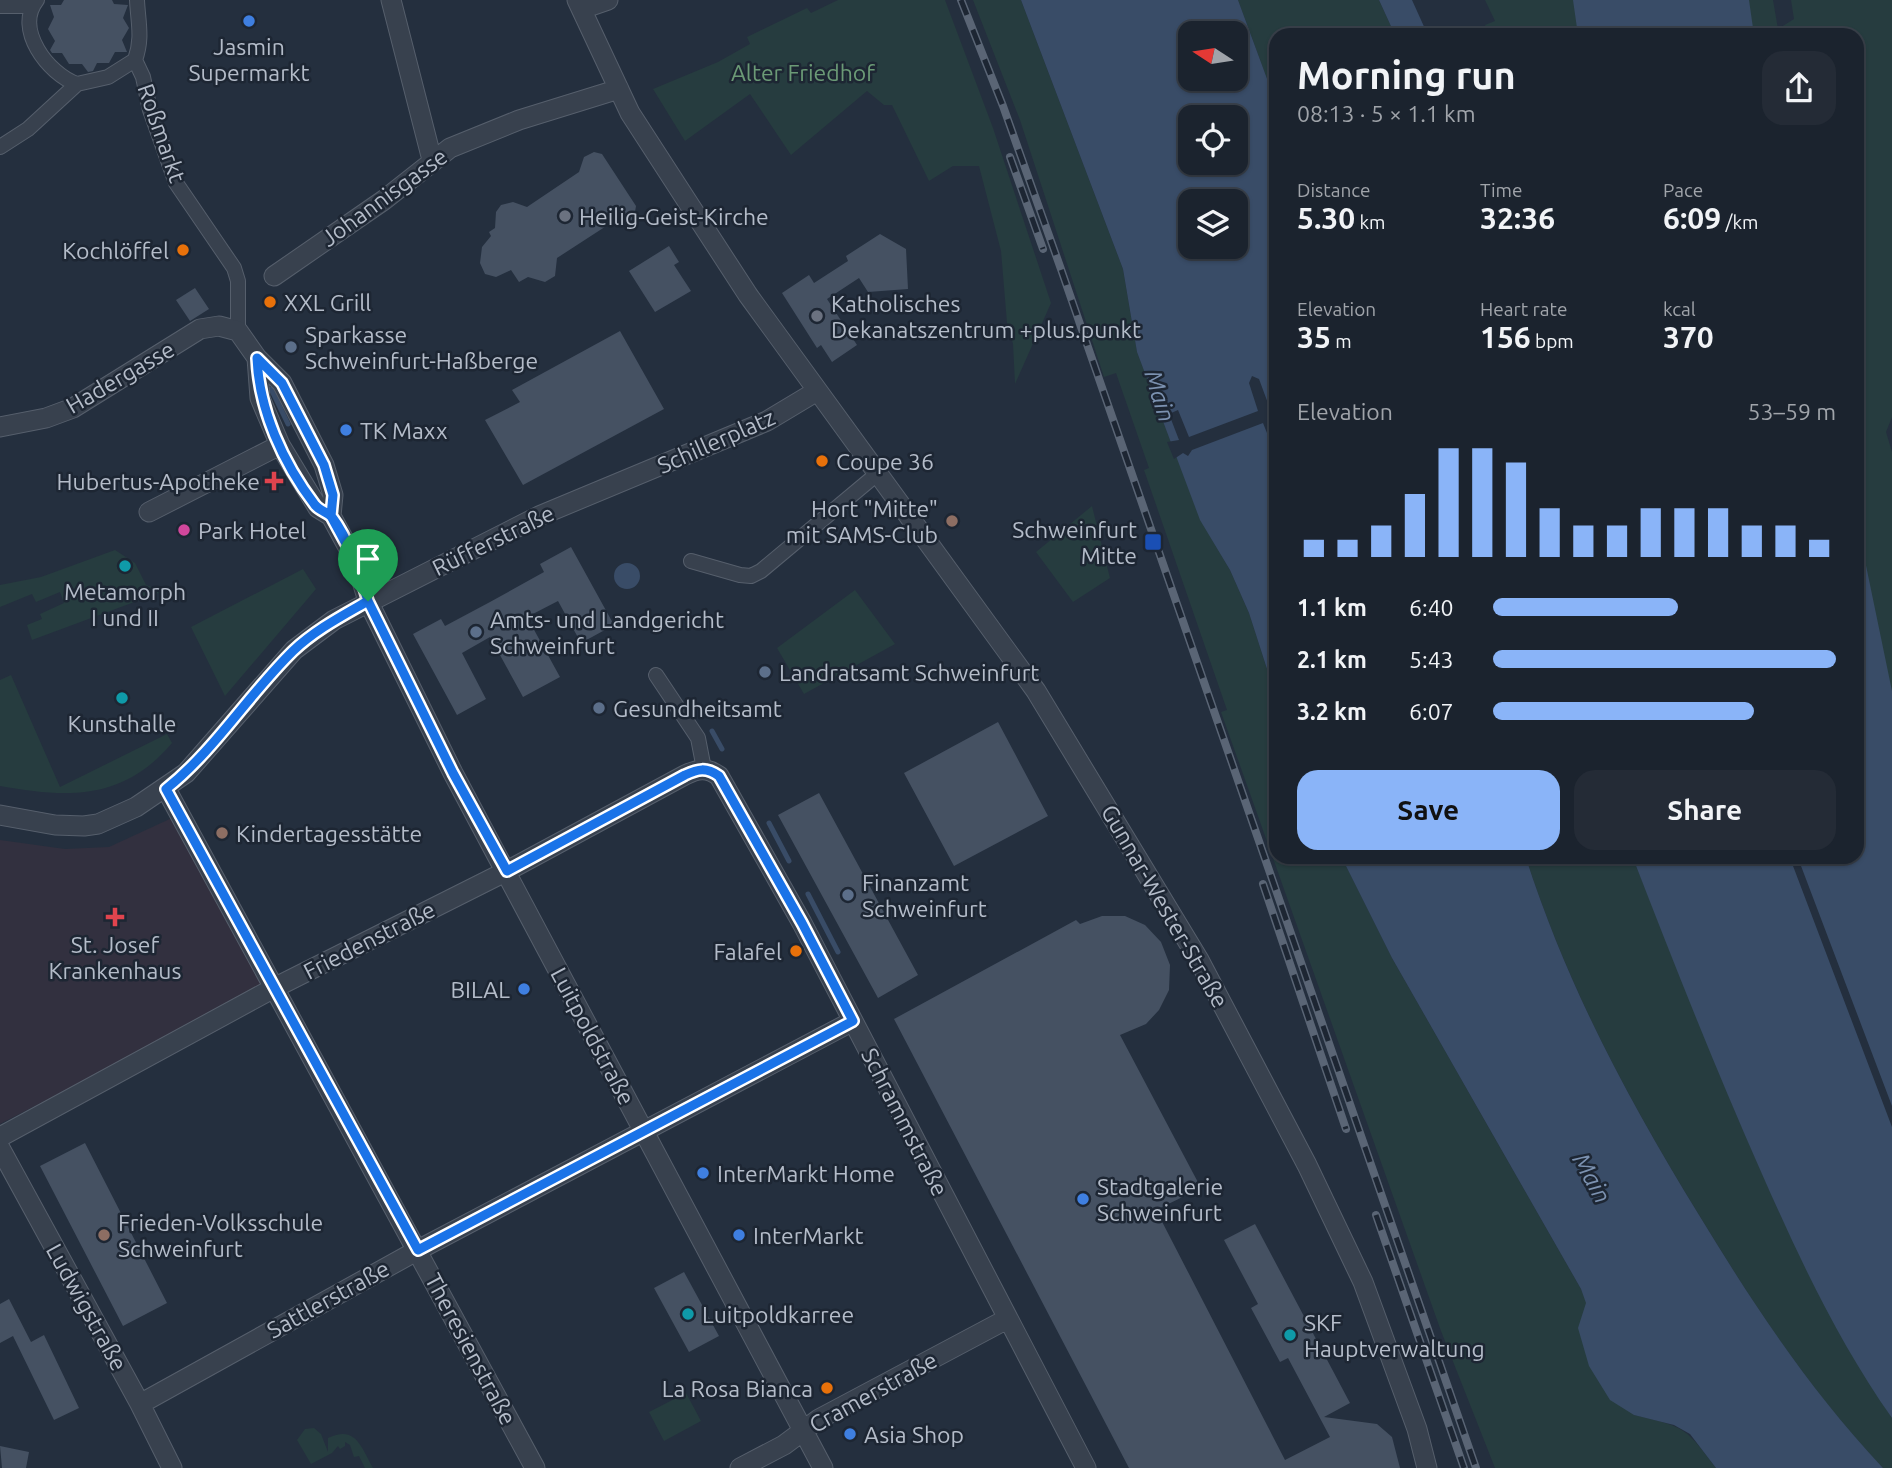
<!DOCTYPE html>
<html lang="en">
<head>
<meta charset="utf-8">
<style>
  :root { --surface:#1b232e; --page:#242b36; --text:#f1f3f6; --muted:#a0a4aa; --line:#39404a; --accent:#8ab4f8 }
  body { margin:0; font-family:Ubuntu,sans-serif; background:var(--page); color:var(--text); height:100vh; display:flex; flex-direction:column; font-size:26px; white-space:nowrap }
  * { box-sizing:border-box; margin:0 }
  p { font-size:23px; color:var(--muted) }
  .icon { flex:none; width:38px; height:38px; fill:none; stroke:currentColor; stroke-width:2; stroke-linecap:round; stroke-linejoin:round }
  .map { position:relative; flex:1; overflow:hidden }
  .sheet { position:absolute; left:1269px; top:28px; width:595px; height:836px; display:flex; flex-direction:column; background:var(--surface); border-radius:21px; box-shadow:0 2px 5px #0004,0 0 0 2px var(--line) }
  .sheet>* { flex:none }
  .needle { width:46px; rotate:282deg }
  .fabs { position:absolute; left:1178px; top:21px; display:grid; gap:14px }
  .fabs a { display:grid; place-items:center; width:70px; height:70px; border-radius:14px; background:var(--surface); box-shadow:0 2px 5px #0004,0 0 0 2px var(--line); font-size:35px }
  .pin { position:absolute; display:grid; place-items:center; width:60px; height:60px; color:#fff; margin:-72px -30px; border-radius:50% 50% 50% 0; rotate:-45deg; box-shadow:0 0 7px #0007 }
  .pin .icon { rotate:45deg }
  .round { display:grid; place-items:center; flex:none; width:74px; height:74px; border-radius:21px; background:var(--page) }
  .head { display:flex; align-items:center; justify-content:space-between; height:119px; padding:0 28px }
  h1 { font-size:38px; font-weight:700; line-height:52px }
  .figures { display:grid; grid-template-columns:repeat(3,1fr); gap:10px; height:119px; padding:7px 28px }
  .figures div { display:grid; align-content:center }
  .figures b { font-size:30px; font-weight:700 }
  .figures small { font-size:19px; font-weight:400 }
  .figures p { font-size:19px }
  .chart { height:196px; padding:14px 28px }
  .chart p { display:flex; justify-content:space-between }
  .chart svg { width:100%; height:126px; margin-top:7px; stroke:var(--accent); stroke-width:6 }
  .button { display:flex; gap:14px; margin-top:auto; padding:14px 28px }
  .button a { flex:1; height:80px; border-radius:21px; background:var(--accent); color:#111; font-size:28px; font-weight:700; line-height:80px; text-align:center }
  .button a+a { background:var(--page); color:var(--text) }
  ul { padding:0 28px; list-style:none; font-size:23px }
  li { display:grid; grid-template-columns:112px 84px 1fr; align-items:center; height:52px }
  li i { height:18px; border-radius:9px; background:var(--accent) }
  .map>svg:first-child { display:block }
  .medical { fill:#32303f }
  .green { fill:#263c3f }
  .water { fill:#394c67; fill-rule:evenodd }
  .pier { fill:#242f3e }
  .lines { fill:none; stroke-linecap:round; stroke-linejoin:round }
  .stream { stroke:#394c67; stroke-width:5 }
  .building { fill:#455162 }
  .pedestrian-casing { stroke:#565f6c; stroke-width:16 }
  .minor-casing { stroke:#565f6c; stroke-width:21 }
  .pedestrian { stroke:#38414e; stroke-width:14 }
  .minor { stroke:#38414e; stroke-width:19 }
  .rail-casing { stroke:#5a6575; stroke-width:8 }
  .rail { stroke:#1d2633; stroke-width:5; stroke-dasharray:16; stroke-linecap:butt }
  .route-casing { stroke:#fff; stroke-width:14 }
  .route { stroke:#1a73e8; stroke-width:9 }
  .shop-dot { fill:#3f7fe0; stroke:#1d2633; stroke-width:2.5 }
  .worship-dot { fill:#6b7280; stroke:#1d2633; stroke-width:2.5 }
  .food-dot { fill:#e8710a; stroke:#1d2633; stroke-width:2.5 }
  .service-dot { fill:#5c6f8a; stroke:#1d2633; stroke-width:2.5 }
  .health-dot { fill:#e0444e; stroke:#1d2633; stroke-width:2.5 }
  .education-dot { fill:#8d6e63; stroke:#1d2633; stroke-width:2.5 }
  .hotel-dot { fill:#d1479c; stroke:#1d2633; stroke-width:2.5 }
  .transit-dot { fill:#1a4fb4; stroke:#1d2633; stroke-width:2.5 }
  .culture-dot { fill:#0f9aa8; stroke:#1d2633; stroke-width:2.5 }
  .labels { text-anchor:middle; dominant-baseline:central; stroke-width:5; stroke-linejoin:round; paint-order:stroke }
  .poi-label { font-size:23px; fill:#b4bcc9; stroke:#1d2633; text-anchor:start }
  .park-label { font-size:23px; fill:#6b9a76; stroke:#1d2633 }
  .street-label { font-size:23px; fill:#b4bcc9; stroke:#1d2633 }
  .water-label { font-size:24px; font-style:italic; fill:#7c92b1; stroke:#1d2633 }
</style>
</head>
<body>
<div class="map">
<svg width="1892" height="1468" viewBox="0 0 1892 1468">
  <rect width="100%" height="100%" fill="#242f3e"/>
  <path class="medical" d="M174,817L268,986L0,1124V840L65,849L109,847Z"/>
  <path class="green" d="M838,0H945L993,128L1051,303L1015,384L1013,344L1007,323L1001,251L979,166H953L929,181L892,105H884L867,91L791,155L750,94L685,141L653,89L718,62L750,44L747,37L807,8L811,13Z
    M973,0H1021L1123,269L1137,352L1200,519L1230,570L1249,613L1276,697V858H1342L1392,958L1581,1289L1634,1415C1684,1427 1685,1426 1716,1468H1495L1441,1331L1221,712L1227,710L1144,470L1149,468L1116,373L1104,377L1020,120Z
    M1238,0H1379L1395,35H1276V103Z
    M1485,0H1773L1778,29L1794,19L1791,0H1892V417L1886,432L1892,452V716L1857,612V35H1489L1485,25L1495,21Z
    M1092,506L1110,578L1073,602L1036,552Z
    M115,550L135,563L146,585L164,591L32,640L27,625L42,619L40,614L64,603L60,592L36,602L32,594L0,607V585L41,577Z
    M303,569L316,589L225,696L191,627Z
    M855,590L895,644L804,694L777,648Z
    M11,675L60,787L167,734L172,743C123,801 68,798 0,786V680Z
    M1526,858H1633L1737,1116L1780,1214L1843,1339L1892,1418V1468H1883C1809,1390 1755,1307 1699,1215C1628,1099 1568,988 1526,858Z
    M686,1393L701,1421L664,1441L649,1412Z
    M314,1428L321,1434L328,1452V1438C356,1425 361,1447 373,1468H365L359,1456L354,1457L350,1445L345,1442V1446L340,1449L338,1446L332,1453L311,1464L297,1440L305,1429Z"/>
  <path class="water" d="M1021,0H1238L1276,103V697L1249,613L1230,570L1200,520L1137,352L1123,269ZM1190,33H1236V79H1190ZM1190,117H1236V163H1190ZM1190,201H1236V247H1190Z
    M1379,0H1412L1426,31L1432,35H1395Z
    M1573,0H1749L1754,35H1578Z
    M1857,522L1892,691V1106L1798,858H1857Z
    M614 576a13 13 0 1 1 26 0a13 13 0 1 1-26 0Z
    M1342,858H1526C1568,988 1628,1099 1699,1215C1755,1307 1809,1389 1883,1468H1716L1690,1434L1674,1425L1634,1415L1610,1400L1589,1366L1578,1328L1586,1303L1581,1289L1392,958Z
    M1633,858H1790L1892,1127V1418C1839,1343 1799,1258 1762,1174C1716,1070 1674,964 1633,858Z"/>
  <path class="pier" d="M1252,376L1259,379L1269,406L1276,404V430L1267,433L1263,423L1192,450L1188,456L1183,453L1174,459L1167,442L1179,440L1169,414L1178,410L1189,437L1258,411L1249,383Z"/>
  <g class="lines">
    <path class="stream" d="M271,389L288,424
      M712,731L722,749
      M769,823L789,861
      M808,894L838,952"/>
  </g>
  <path class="building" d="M64,0H112L114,4L128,5L123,18L129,28L122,40L127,52H115L109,63H97L93,71L88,72L82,64H69L62,53H52L50,50L55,41L48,29L54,17L50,5H61Z
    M594,152L602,154L636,206L634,218L627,223L614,221L557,258L555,276L545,282L528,277L519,282L511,270L496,277L485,274L480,263L482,247L491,236L489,232L495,228L496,212L501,205L513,202L527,207L579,172L584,157Z
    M880,234L906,249L908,289L868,292L859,278L827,299L857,345L832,362L821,345L817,348L782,293L809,275L814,283L848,261L846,256Z
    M669,246L679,262L674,265L691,291L655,312L629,271Z
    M195,288L209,309L190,321L176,300Z
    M620,331L664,409L523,485L485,420L520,402L512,390Z
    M571,547L614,625L581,643L558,601L527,617L560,677L523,697L490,637L462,653L486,699L457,715L413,634L441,619L445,626L490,602L544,572L540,564Z
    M998,722L1048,816L954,866L904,773Z
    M819,793L918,975L878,998L778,815Z
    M1102,916H1125L1145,925L1161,942L1170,965L1169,990L1159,1010L1146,1024L1120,1035L1201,1188L1156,1210L1285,1460L1330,1437L1288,1358L1280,1362L1251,1308L1258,1304L1224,1240L1255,1224L1350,1403L1324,1417L1377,1424L1392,1437L1400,1468H1129L894,1019L1076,920L1080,924Z
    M85,1143L167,1303L123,1326L40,1166Z
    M684,1272L719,1336L689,1352L654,1288Z
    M9,1299L31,1342L44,1335L79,1408L54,1420L13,1336L0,1343V1304Z
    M0,1446L29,1452L26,1468H2Z"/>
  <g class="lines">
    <defs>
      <path id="pedestrian" d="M37,0C14,29 48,74 77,84
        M137,0C138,22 143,38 135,60L143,77L150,110L176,183L234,268L238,281V331
        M0,6H32
        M0,147L28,129L77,84L108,77L135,60
        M691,561L740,575L751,576L761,571L877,474
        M656,675L698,738L704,769"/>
      <path id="minor" d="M391,0L432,160
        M577,0L630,113L685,198L748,295L1036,691L1199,960L1307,1165L1363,1282L1417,1429L1427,1468
        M582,9L608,0
        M274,276L384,200L450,148L519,120L619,89
        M257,358L260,398L280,445L318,508L331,516L356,562L368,601L453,773L823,1468
        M0,427L46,418L73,408L200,329L219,326L238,331L257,358L282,383L324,465L333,495L331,516
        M149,512L280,445
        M166,789L535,1468
        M0,815L55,825L84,826L98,824L136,807L186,773L294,650L334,620L539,516L767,421L817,391
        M0,1137L274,988L507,871L685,775C698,769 706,767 719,776L802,923L1086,1468
        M0,1148L140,1404L172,1468
        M140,1404L418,1250L853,1021
        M740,1468L784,1445L819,1419L1007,1319"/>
    </defs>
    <use href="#pedestrian" class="pedestrian-casing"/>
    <use href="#minor" class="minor-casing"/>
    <use href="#pedestrian" class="pedestrian"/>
    <use href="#minor" class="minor"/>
    <defs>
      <path id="rail" d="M961,0L1003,106L1062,272L1476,1468
        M1010,157L1043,249
        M1263,884L1346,1129
        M1376,1215L1464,1468"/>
    </defs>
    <use href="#rail" class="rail-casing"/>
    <use href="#rail" class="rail"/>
  </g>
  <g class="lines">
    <defs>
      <path id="route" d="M368,601L356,562L331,516L333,495L324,465L282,383L257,358C259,410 283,463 315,505C320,511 327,512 332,517C349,539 360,575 368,601C342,616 315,630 293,651C248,695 215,750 166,789L418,1250L853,1021L802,923L719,776C706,767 698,769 685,775L507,871L453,773L368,601"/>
    </defs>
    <use href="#route" class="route-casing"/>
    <use href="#route" class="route"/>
  </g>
  <g class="shop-dot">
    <circle cx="249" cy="21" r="7"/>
    <circle cx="346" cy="430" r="7"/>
    <circle cx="524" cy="989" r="7"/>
    <circle cx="703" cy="1173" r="7"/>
    <circle cx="1083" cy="1199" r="7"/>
    <circle cx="739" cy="1235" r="7"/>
    <circle cx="850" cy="1434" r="7"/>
  </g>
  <g class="worship-dot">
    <circle cx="565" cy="216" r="7"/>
    <circle cx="817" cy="316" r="7"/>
  </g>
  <g class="food-dot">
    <circle cx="183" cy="250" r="7"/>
    <circle cx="270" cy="302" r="7"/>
    <circle cx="822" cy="461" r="7"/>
    <circle cx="796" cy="951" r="7"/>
    <circle cx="827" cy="1388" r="7"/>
  </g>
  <g class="service-dot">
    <circle cx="291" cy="347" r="7"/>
    <circle cx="476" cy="632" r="7"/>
    <circle cx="765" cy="672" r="7"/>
    <circle cx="599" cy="708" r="7"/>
    <circle cx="848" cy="895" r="7"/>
  </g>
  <g class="health-dot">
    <path d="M270.5 470.5h7v7h7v7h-7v7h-7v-7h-7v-7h7z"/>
    <path d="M111.5 906.5h7v7h7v7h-7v7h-7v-7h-7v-7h7z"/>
  </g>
  <g class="education-dot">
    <circle cx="952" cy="521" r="7"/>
    <circle cx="222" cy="833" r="7"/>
    <circle cx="104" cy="1235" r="7"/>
  </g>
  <circle class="hotel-dot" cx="184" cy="530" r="7"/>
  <rect class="transit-dot" x="1144" y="533" width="18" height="18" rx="3.5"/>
  <g class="culture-dot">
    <circle cx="125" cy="566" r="7"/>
    <circle cx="122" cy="698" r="7"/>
    <circle cx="688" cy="1314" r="7"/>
    <circle cx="1290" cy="1335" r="7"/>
  </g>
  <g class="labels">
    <g class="poi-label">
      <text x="249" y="46" text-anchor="middle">Jasmin<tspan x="249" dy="26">Supermarkt</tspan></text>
      <text x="579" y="216">Heilig-Geist-Kirche</text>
      <text x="169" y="250" text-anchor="end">Kochlöffel</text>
      <text x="284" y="302">XXL Grill</text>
      <text x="831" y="303">Katholisches<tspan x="831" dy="26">Dekanatszentrum +plus.punkt</tspan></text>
      <text x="305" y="334">Sparkasse<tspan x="305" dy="26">Schweinfurt-Haßberge</tspan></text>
      <text x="360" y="430">TK Maxx</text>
      <text x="836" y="461">Coupe 36</text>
      <text x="260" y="481" text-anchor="end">Hubertus-Apotheke</text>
      <text x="938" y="508" text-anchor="end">Hort "Mitte"<tspan x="938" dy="26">mit SAMS-Club</tspan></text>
      <text x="1137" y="529" text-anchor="end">Schweinfurt<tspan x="1137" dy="26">Mitte</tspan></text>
      <text x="198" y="530">Park Hotel</text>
      <text x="125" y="591" text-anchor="middle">Metamorph<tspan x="125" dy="26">I und II</tspan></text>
      <text x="490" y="619">Amts- und Landgericht<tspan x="490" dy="26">Schweinfurt</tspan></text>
      <text x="779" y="672">Landratsamt Schweinfurt</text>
      <text x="613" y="708">Gesundheitsamt</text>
      <text x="122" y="723" text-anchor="middle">Kunsthalle</text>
      <text x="236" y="833">Kindertagesstätte</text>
      <text x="862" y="882">Finanzamt<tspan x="862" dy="26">Schweinfurt</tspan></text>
      <text x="115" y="944" text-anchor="middle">St. Josef<tspan x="115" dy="26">Krankenhaus</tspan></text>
      <text x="782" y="951" text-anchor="end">Falafel</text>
      <text x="510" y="989" text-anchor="end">BILAL</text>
      <text x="717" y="1173">InterMarkt Home</text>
      <text x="1097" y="1186">Stadtgalerie<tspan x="1097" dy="26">Schweinfurt</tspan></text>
      <text x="118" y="1222">Frieden-Volksschule<tspan x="118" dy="26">Schweinfurt</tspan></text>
      <text x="753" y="1235">InterMarkt</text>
      <text x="702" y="1314">Luitpoldkarree</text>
      <text x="1304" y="1322">SKF<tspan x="1304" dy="26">Hauptverwaltung</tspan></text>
      <text x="813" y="1388" text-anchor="end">La Rosa Bianca</text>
      <text x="864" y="1434">Asia Shop</text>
    </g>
    <g class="park-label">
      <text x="803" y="72">Alter Friedhof</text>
    </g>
    <g class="street-label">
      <text transform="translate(162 133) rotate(71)">Roßmarkt</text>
      <text transform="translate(384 197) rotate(-36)">Johannisgasse</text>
      <text transform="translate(120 377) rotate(-30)">Hadergasse</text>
      <text transform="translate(716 441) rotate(-24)">Schillerplatz</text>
      <text transform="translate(493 540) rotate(-26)">Rüfferstraße</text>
      <text transform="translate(1165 906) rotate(60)">Gunnar-Wester-Straße</text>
      <text transform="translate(369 940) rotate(-27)">Friedenstraße</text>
      <text transform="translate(593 1036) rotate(62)">Luitpoldstraße</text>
      <text transform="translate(905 1122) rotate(63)">Schrammstraße</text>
      <text transform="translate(328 1299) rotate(-29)">Sattlerstraße</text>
      <text transform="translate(87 1307) rotate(61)">Ludwigstraße</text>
      <text transform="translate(471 1349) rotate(62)">Theresienstraße</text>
      <text transform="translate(873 1392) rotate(-29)">Cramerstraße</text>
    </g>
    <g class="water-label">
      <text transform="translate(1160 396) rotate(73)">Main</text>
      <text transform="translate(1592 1178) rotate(61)">Main</text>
    </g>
  </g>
</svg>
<div class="fabs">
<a><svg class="needle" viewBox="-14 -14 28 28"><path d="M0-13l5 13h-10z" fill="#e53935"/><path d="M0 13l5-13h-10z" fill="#a0a4aa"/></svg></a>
<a><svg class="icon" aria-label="locate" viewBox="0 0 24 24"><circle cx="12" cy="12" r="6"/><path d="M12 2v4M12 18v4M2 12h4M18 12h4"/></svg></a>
<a><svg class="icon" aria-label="layers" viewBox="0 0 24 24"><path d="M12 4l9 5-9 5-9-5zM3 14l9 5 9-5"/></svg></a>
</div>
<div class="pin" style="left:368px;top:601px;background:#1e9e55"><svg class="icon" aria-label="arrive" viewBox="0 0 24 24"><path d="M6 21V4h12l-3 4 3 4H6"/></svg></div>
<section class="sheet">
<div class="head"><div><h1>Morning run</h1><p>08:13 · 5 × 1.1 km</p></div><a class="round"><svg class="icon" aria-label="share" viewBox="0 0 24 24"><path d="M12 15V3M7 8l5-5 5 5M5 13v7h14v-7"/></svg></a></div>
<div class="figures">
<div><p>Distance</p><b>5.30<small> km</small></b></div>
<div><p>Time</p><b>32:36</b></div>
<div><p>Pace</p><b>6:09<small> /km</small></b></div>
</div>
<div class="figures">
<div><p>Elevation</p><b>35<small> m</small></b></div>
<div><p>Heart rate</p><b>156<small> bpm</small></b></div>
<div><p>kcal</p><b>370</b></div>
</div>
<div class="chart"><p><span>Elevation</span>53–59 m</p>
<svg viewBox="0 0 160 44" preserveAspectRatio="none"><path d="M5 44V38M15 44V38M25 44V33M35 44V22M45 44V6M55 44V6M65 44V11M75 44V27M85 44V33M95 44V33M105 44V27M115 44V27M125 44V27M135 44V33M145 44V33M155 44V38"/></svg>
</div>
<ul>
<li><b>1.1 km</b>6:40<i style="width:54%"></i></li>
<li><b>2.1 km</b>5:43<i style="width:100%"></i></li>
<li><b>3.2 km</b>6:07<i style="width:76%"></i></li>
</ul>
<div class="button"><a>Save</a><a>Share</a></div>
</section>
</div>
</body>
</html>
